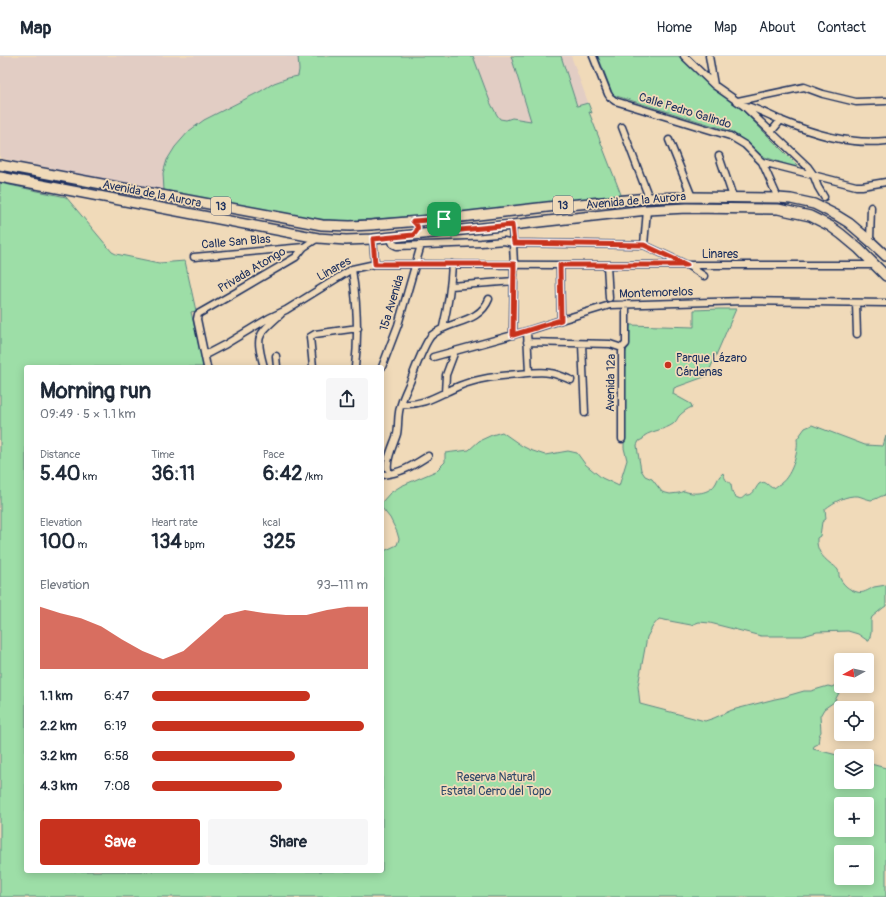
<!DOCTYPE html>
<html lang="en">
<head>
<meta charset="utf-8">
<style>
  :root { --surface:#fff; --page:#f6f6f7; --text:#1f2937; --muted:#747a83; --line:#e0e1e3; --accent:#c8321e }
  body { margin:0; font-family:Pangolin,sans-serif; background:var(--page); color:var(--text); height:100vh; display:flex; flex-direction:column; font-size:15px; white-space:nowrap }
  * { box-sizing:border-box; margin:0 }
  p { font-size:13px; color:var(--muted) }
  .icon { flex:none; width:22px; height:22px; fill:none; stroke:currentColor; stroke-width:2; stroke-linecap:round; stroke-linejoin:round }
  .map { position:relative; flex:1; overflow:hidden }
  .drawer { position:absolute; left:24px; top:309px; width:360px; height:508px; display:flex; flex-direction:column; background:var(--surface); border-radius:4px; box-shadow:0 2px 10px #0003 }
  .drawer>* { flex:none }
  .needle { width:26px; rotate:262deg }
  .controls { position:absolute; left:834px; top:597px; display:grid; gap:8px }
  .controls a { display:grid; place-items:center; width:40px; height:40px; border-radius:4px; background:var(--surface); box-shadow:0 2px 10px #0003; font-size:20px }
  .pin { position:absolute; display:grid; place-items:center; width:34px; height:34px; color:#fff; margin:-17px; border-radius:8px; box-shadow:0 2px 6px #0006 }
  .round { display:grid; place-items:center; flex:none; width:42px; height:42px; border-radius:4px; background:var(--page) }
  .head { display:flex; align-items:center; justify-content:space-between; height:68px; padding:0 16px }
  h1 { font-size:22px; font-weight:800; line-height:30px }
  .stats { display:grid; grid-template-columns:repeat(3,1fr); gap:6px; height:68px; padding:4px 16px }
  .stats div { display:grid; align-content:center }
  .stats b { font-size:20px; font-weight:800 }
  .stats small { font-size:11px; font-weight:400 }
  .stats p { font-size:11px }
  .chart { height:112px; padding:8px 16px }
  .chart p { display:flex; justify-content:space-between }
  .chart svg { width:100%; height:72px; margin-top:4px; fill:var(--accent); opacity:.7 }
  .cta { display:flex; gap:8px; margin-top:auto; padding:8px 16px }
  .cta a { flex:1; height:46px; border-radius:4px; background:var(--accent); color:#fff; font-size:16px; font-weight:800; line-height:46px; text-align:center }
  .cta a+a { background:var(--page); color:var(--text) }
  ul { padding:0 16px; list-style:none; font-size:13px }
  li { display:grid; grid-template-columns:64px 48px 1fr; align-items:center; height:30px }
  li i { height:10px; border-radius:5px; background:var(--accent) }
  header { display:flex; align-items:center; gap:24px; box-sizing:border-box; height:56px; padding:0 20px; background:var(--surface); border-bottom:1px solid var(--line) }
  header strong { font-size:19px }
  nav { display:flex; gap:22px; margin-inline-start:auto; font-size:14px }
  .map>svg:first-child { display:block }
  .built { fill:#e2cdc4 }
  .green { fill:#9ddea7; stroke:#5c8682; fill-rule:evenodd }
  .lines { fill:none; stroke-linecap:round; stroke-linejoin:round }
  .minor-casing { stroke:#1b2f5e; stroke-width:9 }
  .primary-casing { stroke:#1b2f5e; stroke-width:12 }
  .minor { stroke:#f0dab9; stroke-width:6 }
  .primary { stroke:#f0dab9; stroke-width:9 }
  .route-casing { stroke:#fff; stroke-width:8 }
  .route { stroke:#c8321e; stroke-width:5 }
  .poi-dot { fill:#c8321e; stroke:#f0dab9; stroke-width:1.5 }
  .labels { text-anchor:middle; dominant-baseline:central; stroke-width:3.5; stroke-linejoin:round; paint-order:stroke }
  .shield { fill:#f0dab9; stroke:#5b6279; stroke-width:1 }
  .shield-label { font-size:11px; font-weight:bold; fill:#1b2f5e }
  .street-label { font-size:12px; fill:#1b2f5e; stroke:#f0dab9 }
  .poi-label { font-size:12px; fill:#1b2f5e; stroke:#f0dab9; text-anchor:start }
  .park-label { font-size:12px; fill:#2e4969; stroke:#f0dab9 }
</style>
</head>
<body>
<header>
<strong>Map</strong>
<nav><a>Home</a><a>Map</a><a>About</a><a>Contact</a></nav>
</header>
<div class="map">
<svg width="886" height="841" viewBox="0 0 886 841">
  <rect width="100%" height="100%" fill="#f0dab9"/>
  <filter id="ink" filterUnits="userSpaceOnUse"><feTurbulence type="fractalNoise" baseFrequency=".025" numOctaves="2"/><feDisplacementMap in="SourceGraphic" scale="8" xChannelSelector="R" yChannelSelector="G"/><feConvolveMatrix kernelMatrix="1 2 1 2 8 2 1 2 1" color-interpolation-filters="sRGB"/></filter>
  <g filter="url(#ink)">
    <path class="built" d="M0,0H571L592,57L589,56L622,141L437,159L345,165L328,164L317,163L157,134L0,102Z"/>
    <path class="green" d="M298,0H473L491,48L497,59L500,63L506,64L512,62L531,65L511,0H561L577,50L588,47L592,57L589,56L622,141L437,159L345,165L317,163L164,135L163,117L167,104L175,91L189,75L204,64L261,35L274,27L288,22L298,20L299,14Z
      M598,0H678L740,52L802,114L762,100L731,75L613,39Z
      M0,127L66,141L107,190L112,196L116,198L159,207L185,205L196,255L191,256L204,311H26V815H382V496L397,489L399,483L397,476L390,462L382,452V446L390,437L401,430L436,415L445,406V397L469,394L479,385L492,379L502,376L522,390L530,394L545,399L568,395L577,397L585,408L602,422L619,430L627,404L624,392L625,298L629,288L630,269L694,271V254L719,253H736L707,320L674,332L673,338L691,348L692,351C687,353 683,356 679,360C677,363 676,366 673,368C665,374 653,374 644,380L643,383L639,385L637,389L638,397L641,414L645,420L652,423L662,436L670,438L679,437L684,435C694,439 710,438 716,427C718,423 719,420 723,417C724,420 725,423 727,425C729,427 730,426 731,429C732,434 732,440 738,442C742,444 743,441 746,439C747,439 748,439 749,439C754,438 756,431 759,428C766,423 768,431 773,432C774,432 777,430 778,429C791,423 799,396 797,383L805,372L812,369L865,389L883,390L886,380V439C881,439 876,444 871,444C866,443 862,441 858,440C846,439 834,446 825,453L826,463L822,466L820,480L817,482C816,494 822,501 831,508C833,509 836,511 838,514C839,516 839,518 839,520C842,528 849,534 857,536C863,538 868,534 874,531C878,530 882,530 886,529V550L883,552L872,561L871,564V577L869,585H868L858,578L848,575L817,576L803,580H761L710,567L699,566L691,569L659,563L653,570L647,581L638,630L640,648L705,665L714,662L732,654L775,643L785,641L790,639L804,635H811L828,630L832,631L841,626V630H845L839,637L834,646L824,653L820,660L821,676C818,680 819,684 818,688L814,690L813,693L841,700V726H867V707L886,712V841H0ZM841,748H867V774H841ZM841,796H867V822H841Z"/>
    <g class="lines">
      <defs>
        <path id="minor" d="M593,0L608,38L610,41L615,45L730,80L745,89L762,106L856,130H862L886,126
          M684,0L714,29L744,50L808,111L813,118L818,131L824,141
          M709,0L714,29
          M738,45L804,31L823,38L856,46L886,45
          M746,50C758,53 769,59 780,64C814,78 849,89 886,85
          M622,71L649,142
          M771,76L781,64
          M669,84L692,141
          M719,100L733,141
          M762,106L778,142
          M512,169L514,208L513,279
          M390,181L393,188L397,190L481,187L504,185L513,187L644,189L687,209L704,220
          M373,183L375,208
          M870,185L871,151
          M644,189L647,154
          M194,201L304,191
          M560,209L561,264
          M607,209L609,242
          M352,213C357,246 359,278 355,311
          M451,230L514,225
          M856,247L857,278
          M443,271C448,250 451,230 452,208
          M527,275L529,317
          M527,286L610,288L622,292
          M582,288L585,357
          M205,299L226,288L269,262L286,254L352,213L375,208L560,209H875
          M276,300L277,311
          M433,301L527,275L561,264L610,249L744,245L886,247
          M207,311L197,263L198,258L233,238L296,201L304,191L318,182
          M264,311C255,279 257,280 281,258
          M313,311L310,281L315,278L358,272
          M382,311L398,269L421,189
          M445,337L446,319L455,295
          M401,348C424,350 438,339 459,330C478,322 499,320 519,318C529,317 540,315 550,317C557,318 564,321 571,324
          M622,383V292L626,288V248
          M388,413C386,403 394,388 397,378C399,368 397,358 401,348C403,341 407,333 410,326C414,316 425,285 432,279C450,264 479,268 489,243
          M382,419C402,417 412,410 428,400"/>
        <path id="primary" d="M0,109L322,169L350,170L371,169L444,163L556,150L649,142L692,141L778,142L791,143L814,148L836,159L849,167L870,185L886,200
          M0,121L318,182L346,184L373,183L512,169L647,154L687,152L778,153L810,160L830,170L841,178L859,193L886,220"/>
      </defs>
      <use href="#minor" class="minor-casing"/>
      <use href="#primary" class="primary-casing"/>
      <use href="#minor" class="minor"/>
      <use href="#primary" class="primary"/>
    </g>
  </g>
  <g class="lines" filter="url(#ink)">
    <defs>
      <path id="route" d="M444,163C437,167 433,170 440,176L512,169L514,187L644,189L687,209H560L561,264L513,279L514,208H375L373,183L413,179C419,174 419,170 413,165Z"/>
    </defs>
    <use href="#route" class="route-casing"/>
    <use href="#route" class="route"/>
  </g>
  <circle class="poi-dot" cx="668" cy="309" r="4"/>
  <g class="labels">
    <g class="shield">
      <rect x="553" y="140" width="20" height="18" rx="3"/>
      <rect x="211" y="141" width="20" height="18" rx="3"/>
    </g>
    <g class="shield-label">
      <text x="563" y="149">13</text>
      <text x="221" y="150">13</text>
    </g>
    <g class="street-label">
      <text transform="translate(685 55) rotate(17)">Calle Pedro Galindo</text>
      <text transform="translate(152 138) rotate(11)">Avenida de la Aurora</text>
      <text transform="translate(636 145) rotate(-5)">Avenida de la Aurora</text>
      <text transform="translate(236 186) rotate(-5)">Calle San Blas</text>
      <text x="720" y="198">Linares</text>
      <text transform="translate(334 213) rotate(-29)">Linares</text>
      <text transform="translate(252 214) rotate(-31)">Privada Atongo</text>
      <text transform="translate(656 237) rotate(-2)">Montemorelos</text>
      <text transform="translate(392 247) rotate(-73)">15a Avenida</text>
      <text transform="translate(611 327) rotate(-89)">Avenida 12a</text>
    </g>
    <g class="poi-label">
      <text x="676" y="302">Parque Lázaro<tspan x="676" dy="14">Cárdenas</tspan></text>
    </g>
    <g class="park-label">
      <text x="496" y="721">Reserva Natural<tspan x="496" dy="14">Estatal Cerro del Topo</tspan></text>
    </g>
  </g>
</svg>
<div class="controls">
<a><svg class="needle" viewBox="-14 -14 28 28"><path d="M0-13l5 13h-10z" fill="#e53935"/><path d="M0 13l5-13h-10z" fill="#747a83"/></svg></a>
<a><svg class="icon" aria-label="locate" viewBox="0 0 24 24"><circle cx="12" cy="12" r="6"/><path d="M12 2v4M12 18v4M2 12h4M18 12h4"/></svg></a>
<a><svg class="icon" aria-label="layers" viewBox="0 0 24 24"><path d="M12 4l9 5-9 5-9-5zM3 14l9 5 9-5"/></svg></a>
<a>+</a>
<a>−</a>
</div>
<div class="pin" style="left:444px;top:163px;background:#1e9e55"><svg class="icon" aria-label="arrive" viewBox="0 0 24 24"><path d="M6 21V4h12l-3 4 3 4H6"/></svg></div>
<section class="drawer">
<div class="head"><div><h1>Morning run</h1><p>09:49 · 5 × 1.1 km</p></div><a class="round"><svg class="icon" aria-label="share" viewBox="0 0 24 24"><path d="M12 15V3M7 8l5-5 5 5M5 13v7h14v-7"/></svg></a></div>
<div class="stats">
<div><p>Distance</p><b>5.40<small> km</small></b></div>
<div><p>Time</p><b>36:11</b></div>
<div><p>Pace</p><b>6:42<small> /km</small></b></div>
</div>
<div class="stats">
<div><p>Elevation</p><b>100<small> m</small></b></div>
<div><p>Heart rate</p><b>134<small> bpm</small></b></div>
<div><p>kcal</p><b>325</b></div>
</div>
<div class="chart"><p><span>Elevation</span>93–111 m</p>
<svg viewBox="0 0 160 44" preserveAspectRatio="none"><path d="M0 44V6L10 10L20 13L30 18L40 26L50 33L60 38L70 33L80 22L90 11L100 8L110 10L120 11L130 11L140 8L150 6L160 6V44z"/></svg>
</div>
<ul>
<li><b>1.1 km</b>6:47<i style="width:73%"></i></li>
<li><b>2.2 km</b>6:19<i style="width:98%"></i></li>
<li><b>3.2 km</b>6:58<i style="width:66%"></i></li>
<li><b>4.3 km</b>7:08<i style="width:60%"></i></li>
</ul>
<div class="cta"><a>Save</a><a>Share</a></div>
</section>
</div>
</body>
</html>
